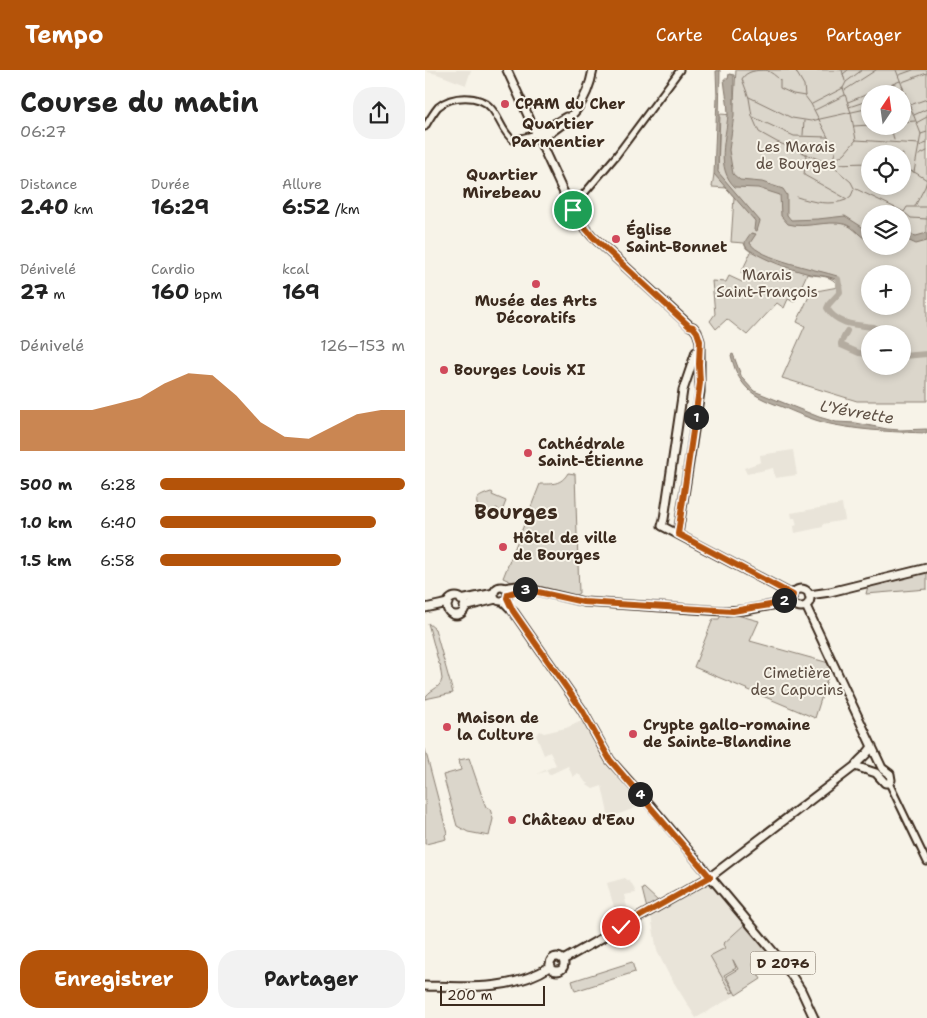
<!DOCTYPE html>
<html lang="fr">
<head>
<meta charset="utf-8">
<style>
  :root { --surface:#fff; --page:#f2f2f2; --text:#222; --muted:#767676; --accent:#b45309 }
  body { margin:0; font-family:"Shantell Sans",sans-serif; background:var(--page); color:var(--text); height:100vh; display:flex; flex-direction:column; font-size:19px; white-space:nowrap }
  * { box-sizing:border-box; margin:0 }
  p { font-size:16px; color:var(--muted) }
  .icon { flex:none; width:28px; height:28px; fill:none; stroke:currentColor; stroke-width:2; stroke-linecap:round; stroke-linejoin:round }
  .map { position:relative; flex:1; overflow:hidden }
  .details { display:flex; flex-direction:column; background:var(--surface); width:425px }
  .details>* { flex:none }
  .needle { width:32px; rotate:13deg }
  .fabs { position:absolute; left:436px; top:15px; display:grid; gap:10px }
  .fabs a { display:grid; place-items:center; width:50px; height:50px; border-radius:50%; background:var(--surface); box-shadow:0 2px 8px #0003; font-size:25px }
  .scale { position:absolute; left:15px; bottom:12px; width:105px; box-sizing:border-box; padding-left:5px; border:2px solid #3b2a1e; border-top:0; font-size:14px; line-height:18px; white-space:nowrap; color:#3b2a1e; -webkit-text-stroke:4px #f7f3e8; paint-order:stroke }
  .pin { position:absolute; display:grid; place-items:center; width:42px; height:42px; color:#fff; margin:-21px; border:2px solid #fff; border-radius:50%; box-shadow:0 1px 5px #0007 }
  .km { position:absolute; width:25px; height:25px; margin:-12px; border-radius:50%; background:#222; color:#fff; font-size:14px; line-height:25px; text-align:center }
  .round { display:grid; place-items:center; flex:none; width:52px; height:52px; border-radius:20px; background:var(--page) }
  .overview { display:flex; align-items:center; justify-content:space-between; height:85px; padding:0 20px }
  h1 { font-size:28px; font-weight:700; line-height:38px }
  .metrics { display:grid; grid-template-columns:repeat(3,1fr); gap:8px; height:85px; padding:5px 20px }
  .metrics div { display:grid; align-content:center }
  .metrics b { font-size:21px; font-weight:700 }
  .metrics small { font-size:14px; font-weight:400 }
  .metrics p { font-size:14px }
  .chart { height:140px; padding:10px 20px }
  .chart p { display:flex; justify-content:space-between }
  .chart svg { width:100%; height:90px; margin-top:5px; fill:var(--accent); opacity:.7 }
  .button { display:flex; gap:10px; margin-top:auto; padding:10px 20px }
  .button a { flex:1; height:58px; border-radius:20px; background:var(--accent); color:#fff; font-size:20px; font-weight:700; line-height:58px; text-align:center }
  .button a+a { background:var(--page); color:var(--text) }
  ul { padding:0 20px; list-style:none; font-size:16px }
  li { display:grid; grid-template-columns:80px 60px 1fr; align-items:center; height:38px }
  li i { height:12px; border-radius:6px; background:var(--accent) }
  header { display:flex; align-items:center; gap:30px; box-sizing:border-box; height:70px; padding:0 25px; background:var(--accent); color:#fff }
  header strong { font-size:24px }
  nav { display:flex; gap:28px; margin-inline-start:auto; font-size:18px }
  main { display:flex; flex:1; min-height:0 }
  .map>svg:first-child { display:block }
  .built { fill:#e9e4d9 }
  .green { fill:#dbd6cb; stroke:#8b8074; fill-rule:evenodd }
  .water { fill:#b4aca0; stroke:#84786c }
  .lines { fill:none; stroke-linecap:round; stroke-linejoin:round }
  .stream { stroke:#84786c; stroke-width:1 }
  .river { stroke:#b4aca0; stroke-width:6 }
  .minor-casing { stroke:#3b2a1e; stroke-width:9 }
  .major-casing { stroke:#3b2a1e; stroke-width:11 }
  .minor { stroke:#f7f3e8; stroke-width:5 }
  .major { stroke:#f7f3e8; stroke-width:7 }
  .route-casing { stroke:#fff; stroke-width:10 }
  .route { stroke:#b45309; stroke-width:6 }
  .poi-dot { fill:#d1495b; stroke:#f7f3e8; stroke-width:2 }
  .labels { text-anchor:middle; dominant-baseline:central; stroke-width:4; stroke-linejoin:round; paint-order:stroke }
  .shield { fill:#f7f3e8; stroke:#73665b; stroke-width:1 }
  .shield-label { font-size:14px; font-weight:bold; fill:#3b2a1e }
  .poi-label { font-size:15px; font-weight:bold; fill:#3b2a1e; stroke:#f7f3e8; text-anchor:start }
  .park-label { font-size:15px; fill:#5b4c41; stroke:#f7f3e8 }
  .neighbourhood-label { font-size:16px; font-weight:bold; fill:#3b2a1e; stroke:#f7f3e8 }
  .water-label { font-size:16px; font-style:italic; fill:#5f5145; stroke:#f7f3e8 }
  .district-label { font-size:20px; font-weight:bold; fill:#3b2a1e; stroke:#f7f3e8 }
</style>
</head>
<body>
<header>
<strong>Tempo</strong>
<nav><a>Carte</a><a>Calques</a><a>Partager</a></nav>
</header>
<main>
<section class="details">
<div class="overview"><div><h1>Course du matin</h1><p>06:27</p></div><a class="round"><svg class="icon" aria-label="share" viewBox="0 0 24 24"><path d="M12 15V3M7 8l5-5 5 5M5 13v7h14v-7"/></svg></a></div>
<div class="metrics">
<div><p>Distance</p><b>2.40<small> km</small></b></div>
<div><p>Durée</p><b>16:29</b></div>
<div><p>Allure</p><b>6:52<small> /km</small></b></div>
</div>
<div class="metrics">
<div><p>Dénivelé</p><b>27<small> m</small></b></div>
<div><p>Cardio</p><b>160<small> bpm</small></b></div>
<div><p>kcal</p><b>169</b></div>
</div>
<div class="chart"><p><span>Dénivelé</span>126–153 m</p>
<svg viewBox="0 0 160 44" preserveAspectRatio="none"><path d="M0 44V24L10 24L20 24L30 24L40 21L50 18L60 11L70 6L80 7L90 17L100 30L110 37L120 38L130 32L140 26L150 24L160 24V44z"/></svg>
</div>
<ul>
<li><b>500 m</b>6:28<i style="width:100%"></i></li>
<li><b>1.0 km</b>6:40<i style="width:88%"></i></li>
<li><b>1.5 km</b>6:58<i style="width:74%"></i></li>
</ul>
<div class="button"><a>Enregistrer</a><a>Partager</a></div>
</section>
<div class="map">
<svg width="502" height="948" viewBox="0 0 502 948">
  <rect width="100%" height="100%" fill="#f7f3e8"/>
  <filter id="ink" filterUnits="userSpaceOnUse"><feTurbulence type="fractalNoise" baseFrequency=".02" numOctaves="2"/><feDisplacementMap in="SourceGraphic" scale="10" xChannelSelector="R" yChannelSelector="G"/><feConvolveMatrix kernelMatrix="1 2 1 2 8 2 1 2 1" color-interpolation-filters="sRGB"/></filter>
  <g filter="url(#ink)">
    <path class="built" d="M4,0H46L41,15L12,4L3,2Z
      M368,380L372,405L350,408L348,398L322,404L319,398L336,392L335,385Z
      M417,434L420,450L398,454V457L370,463L369,456L372,455L370,448H367L366,443Z
      M159,650L175,683L218,733L215,736L184,748L177,716L168,719L162,715L164,713H161L156,706L152,704L148,707L143,696L124,705L122,701L112,704L131,695L125,682L119,685L111,665L115,661L119,663L141,658Z
      M200,808L207,814L211,823L199,825L203,841L191,844L182,813Z
      M283,814L286,815L320,854L298,874L314,899L301,906L311,925L271,948L243,903L232,881L226,846Z"/>
    <path class="green" d="M311,0H502V331H432L357,308L380,256L372,252L386,222L413,217C408,204 394,207 382,204L369,232L363,229L359,238L352,233L322,265L302,249L291,259L285,251L290,244L287,211L301,212L304,206L317,212L320,205L316,203L326,182L321,178L319,173L306,172L309,127L302,118L287,117L289,104L293,100L295,44L308,45ZM445,24H478V56H445ZM445,84H478V116H445ZM445,144H478V176H445ZM445,204H478V236H445ZM445,264H478V296H445Z
      M143,403L150,404L154,523L148,527L93,515L78,508L115,414C127,414 136,415 143,403Z
      M66,422L68,423L67,425L81,431L76,444L72,438L58,446C49,430 48,428 66,422Z
      M502,502V519L441,524L443,516L445,515Z
      M296,545H312L334,551L325,571L404,593L406,597L390,648L269,597L288,549H294Z
      M3,553L10,559L28,623L0,629C3,619 15,620 17,609L15,596L16,595L14,594Z
      M0,679L22,763L20,765L21,769L1,774H0Z
      M44,688L59,732L61,737L65,739L68,749L64,766L43,762L32,756L18,705L36,700L34,690Z
      M219,818L234,832L222,839L217,819Z
      M320,854L344,883L328,893V896L336,909L311,925L301,906L313,899L308,890L311,898L299,905L309,922L306,923L285,886L300,878L298,874Z
      M207,892L210,902L150,921L147,911Z"/>
    <path class="water" d="M295,0L293,102L335,151L332,161L329,160L330,151L289,104L292,28L291,1Z
      M304,4L309,5V45L304,80L308,104L315,110L337,112L358,119L362,125V145L366,150L393,149L420,146L445,162V171C435,168 430,157 419,154C401,150 381,159 363,154L356,146L355,125L333,118L310,117C290,98 301,68 303,45C303,33 300,21 299,9H303Z
      M478,162L491,166L502,163V171L491,174L478,168Z
      M326,163L331,164L325,173C334,189 394,200 412,206L417,216L413,217L412,210C403,205 391,206 381,203C362,198 343,191 326,181C316,175 320,171 326,163Z
      M308,284L317,308L329,321L394,347L411,352L431,353L462,359L475,360L502,359V363C471,362 441,361 410,355C393,352 376,345 360,338C347,333 332,328 323,319C313,309 309,298 306,285Z"/>
    <g class="lines">
      <path class="stream" d="M370,0L379,15L380,26L386,34L409,79L410,83L406,93
        M417,0L420,11
        M471,0L496,64L489,102
        M418,4L423,0
        M474,5L488,0
        M477,12L502,3
        M420,20L451,0
        M462,24L478,18
        M380,26L368,24L355,18V10C351,6 346,2 341,0C332,0 321,1 317,9L324,28L327,46L334,62L352,72L405,94L426,112L429,118L477,141L479,142L482,137H502
        M324,27L367,48L386,51L445,38
        M423,32L475,11
        M387,34L418,18L421,12L437,0
        M485,35L502,29
        M424,37L445,30
        M390,40L420,25
        M489,45L502,39
        M328,47L369,66L402,67
        M478,52L490,51
        M491,53L502,47
        M429,56L445,55
        M466,56L469,70
        M496,64L502,62
        M378,65L379,51
        M431,70L494,74
        M494,76L502,73
        M381,84L379,105L422,129L426,126L429,119
        M494,85L502,81
        M406,93L420,83L431,70L426,43L418,18
        M406,94L445,93
        M478,98L491,103L502,110L500,117L490,136
        M442,110L445,102
        M372,127C387,132 406,136 421,130
        M480,143L486,148L502,149"/>
      <path class="river" d="M413,209L415,222L404,234L402,238C412,255 431,255 449,257L453,264
        M422,261L416,273V275L434,283L445,284
        M478,286L502,284"/>
      <defs>
        <path id="minor" d="M0,57C4,50 8,43 13,37C27,25 54,24 66,38C75,48 77,62 88,70L112,64
          M148,139L152,132L191,86L255,0
          M464,713L502,792"/>
        <path id="major" d="M82,0L136,117L152,148L167,166L265,256L268,257L272,262L275,271V322L253,464
          M112,64L119,66C147,51 162,32 168,0
          M112,64L141,47
          M271,282L258,320L239,449L237,456L368,525
          M69 524a7 7 0 1 1 14 0a7 7 0 1 1-14 0Z
          M79,518L92,516L159,532L298,541L321,540L368,531
          M367 528a9 9 0 1 1 18 0a9 9 0 1 1-18 0Z
          M384,525L405,522L502,498
          M22 536a9 9 0 1 1 18 0a9 9 0 1 1-18 0Z
          M36,530L69,523
          M78,531L88,541L157,640L185,690L226,736L361,897L376,920L389,948
          M381,536L457,698L465,704L466,710L464,713H460L451,703L430,696
          M39,537L71,529
          M0,538L23,533
          M125 894a7 7 0 1 1 14 0a7 7 0 1 1-14 0Z
          M138,890L285,807L430,696C435,688 443,685 447,676
          M0,916C42,917 89,921 126,896"/>
      </defs>
      <use href="#minor" class="minor-casing"/>
      <use href="#major" class="major-casing"/>
      <use href="#minor" class="minor"/>
      <use href="#major" class="major"/>
    </g>
  </g>
  <g class="lines" filter="url(#ink)">
    <defs>
      <path id="route" d="M148,140L152,148L167,166L264,256L268,257L272,262L275,271L274,294L275,313L253,464L368,525L367,528L345,535L308,541L158,532L100,519L83,524L82,528L88,541L157,640L185,690L285,807L196,857"/>
    </defs>
    <use href="#route" class="route-casing"/>
    <use href="#route" class="route"/>
  </g>
  <g class="poi-dot">
    <circle cx="80" cy="34" r="5"/>
    <circle cx="191" cy="169" r="5"/>
    <circle cx="111" cy="214" r="5"/>
    <circle cx="19" cy="300" r="5"/>
    <circle cx="103" cy="383" r="5"/>
    <circle cx="78" cy="477" r="5"/>
    <circle cx="22" cy="657" r="5"/>
    <circle cx="208" cy="664" r="5"/>
    <circle cx="87" cy="750" r="5"/>
  </g>
  <g class="labels">
    <rect class="shield" x="325.5" y="881.5" width="65" height="23" rx="4"/>
    <g class="shield-label">
      <text x="358" y="893">D 2076</text>
    </g>
    <g class="poi-label">
      <text x="90" y="34">CPAM du Cher</text>
      <text x="201" y="160">Église<tspan x="201" dy="17">Saint-Bonnet</tspan></text>
      <text x="111" y="231" text-anchor="middle">Musée des Arts<tspan x="111" dy="17">Décoratifs</tspan></text>
      <text x="29" y="300">Bourges Louis XI</text>
      <text x="113" y="374">Cathédrale<tspan x="113" dy="17">Saint-Étienne</tspan></text>
      <text x="88" y="468">Hôtel de ville<tspan x="88" dy="17">de Bourges</tspan></text>
      <text x="32" y="648">Maison de<tspan x="32" dy="17">la Culture</tspan></text>
      <text x="218" y="655">Crypte gallo-romaine<tspan x="218" dy="17">de Sainte-Blandine</tspan></text>
      <text x="97" y="750">Château d'Eau</text>
    </g>
    <g class="park-label">
      <text x="371" y="77">Les Marais<tspan x="371" dy="17">de Bourges</tspan></text>
      <text x="342" y="205">Marais<tspan x="342" dy="17">Saint-François</tspan></text>
      <text x="372" y="603">Cimetière<tspan x="372" dy="17">des Capucins</tspan></text>
    </g>
    <g class="neighbourhood-label">
      <text x="133" y="53">Quartier<tspan x="133" dy="18">Parmentier</tspan></text>
      <text x="77" y="104">Quartier<tspan x="77" dy="18">Mirebeau</tspan></text>
    </g>
    <g class="water-label">
      <text transform="translate(432 342) rotate(10)">L'Yévrette</text>
    </g>
    <g class="district-label">
      <text x="91" y="442">Bourges</text>
    </g>
  </g>
</svg>
<div class="fabs">
<a><svg class="needle" viewBox="-14 -14 28 28"><path d="M0-13l5 13h-10z" fill="#e53935"/><path d="M0 13l5-13h-10z" fill="#767676"/></svg></a>
<a><svg class="icon" aria-label="locate" viewBox="0 0 24 24"><circle cx="12" cy="12" r="6"/><path d="M12 2v4M12 18v4M2 12h4M18 12h4"/></svg></a>
<a><svg class="icon" aria-label="layers" viewBox="0 0 24 24"><path d="M12 4l9 5-9 5-9-5zM3 14l9 5 9-5"/></svg></a>
<a>+</a>
<a>−</a>
</div>
<div class="scale">200 m</div>
<div class="pin" style="left:148px;top:140px;background:#1e9e55"><svg class="icon" aria-label="arrive" viewBox="0 0 24 24"><path d="M6 21V4h12l-3 4 3 4H6"/></svg></div>
<div class="pin" style="left:196px;top:857px;background:#d93025"><svg class="icon" aria-label="check" viewBox="0 0 24 24"><path d="M5 12l5 5 9-10"/></svg></div>
<b class="km" style="left:271px;top:347px">1</b>
<b class="km" style="left:359px;top:530px">2</b>
<b class="km" style="left:100px;top:519px">3</b>
<b class="km" style="left:215px;top:724px">4</b>
</div>
</main>
</body>
</html>
